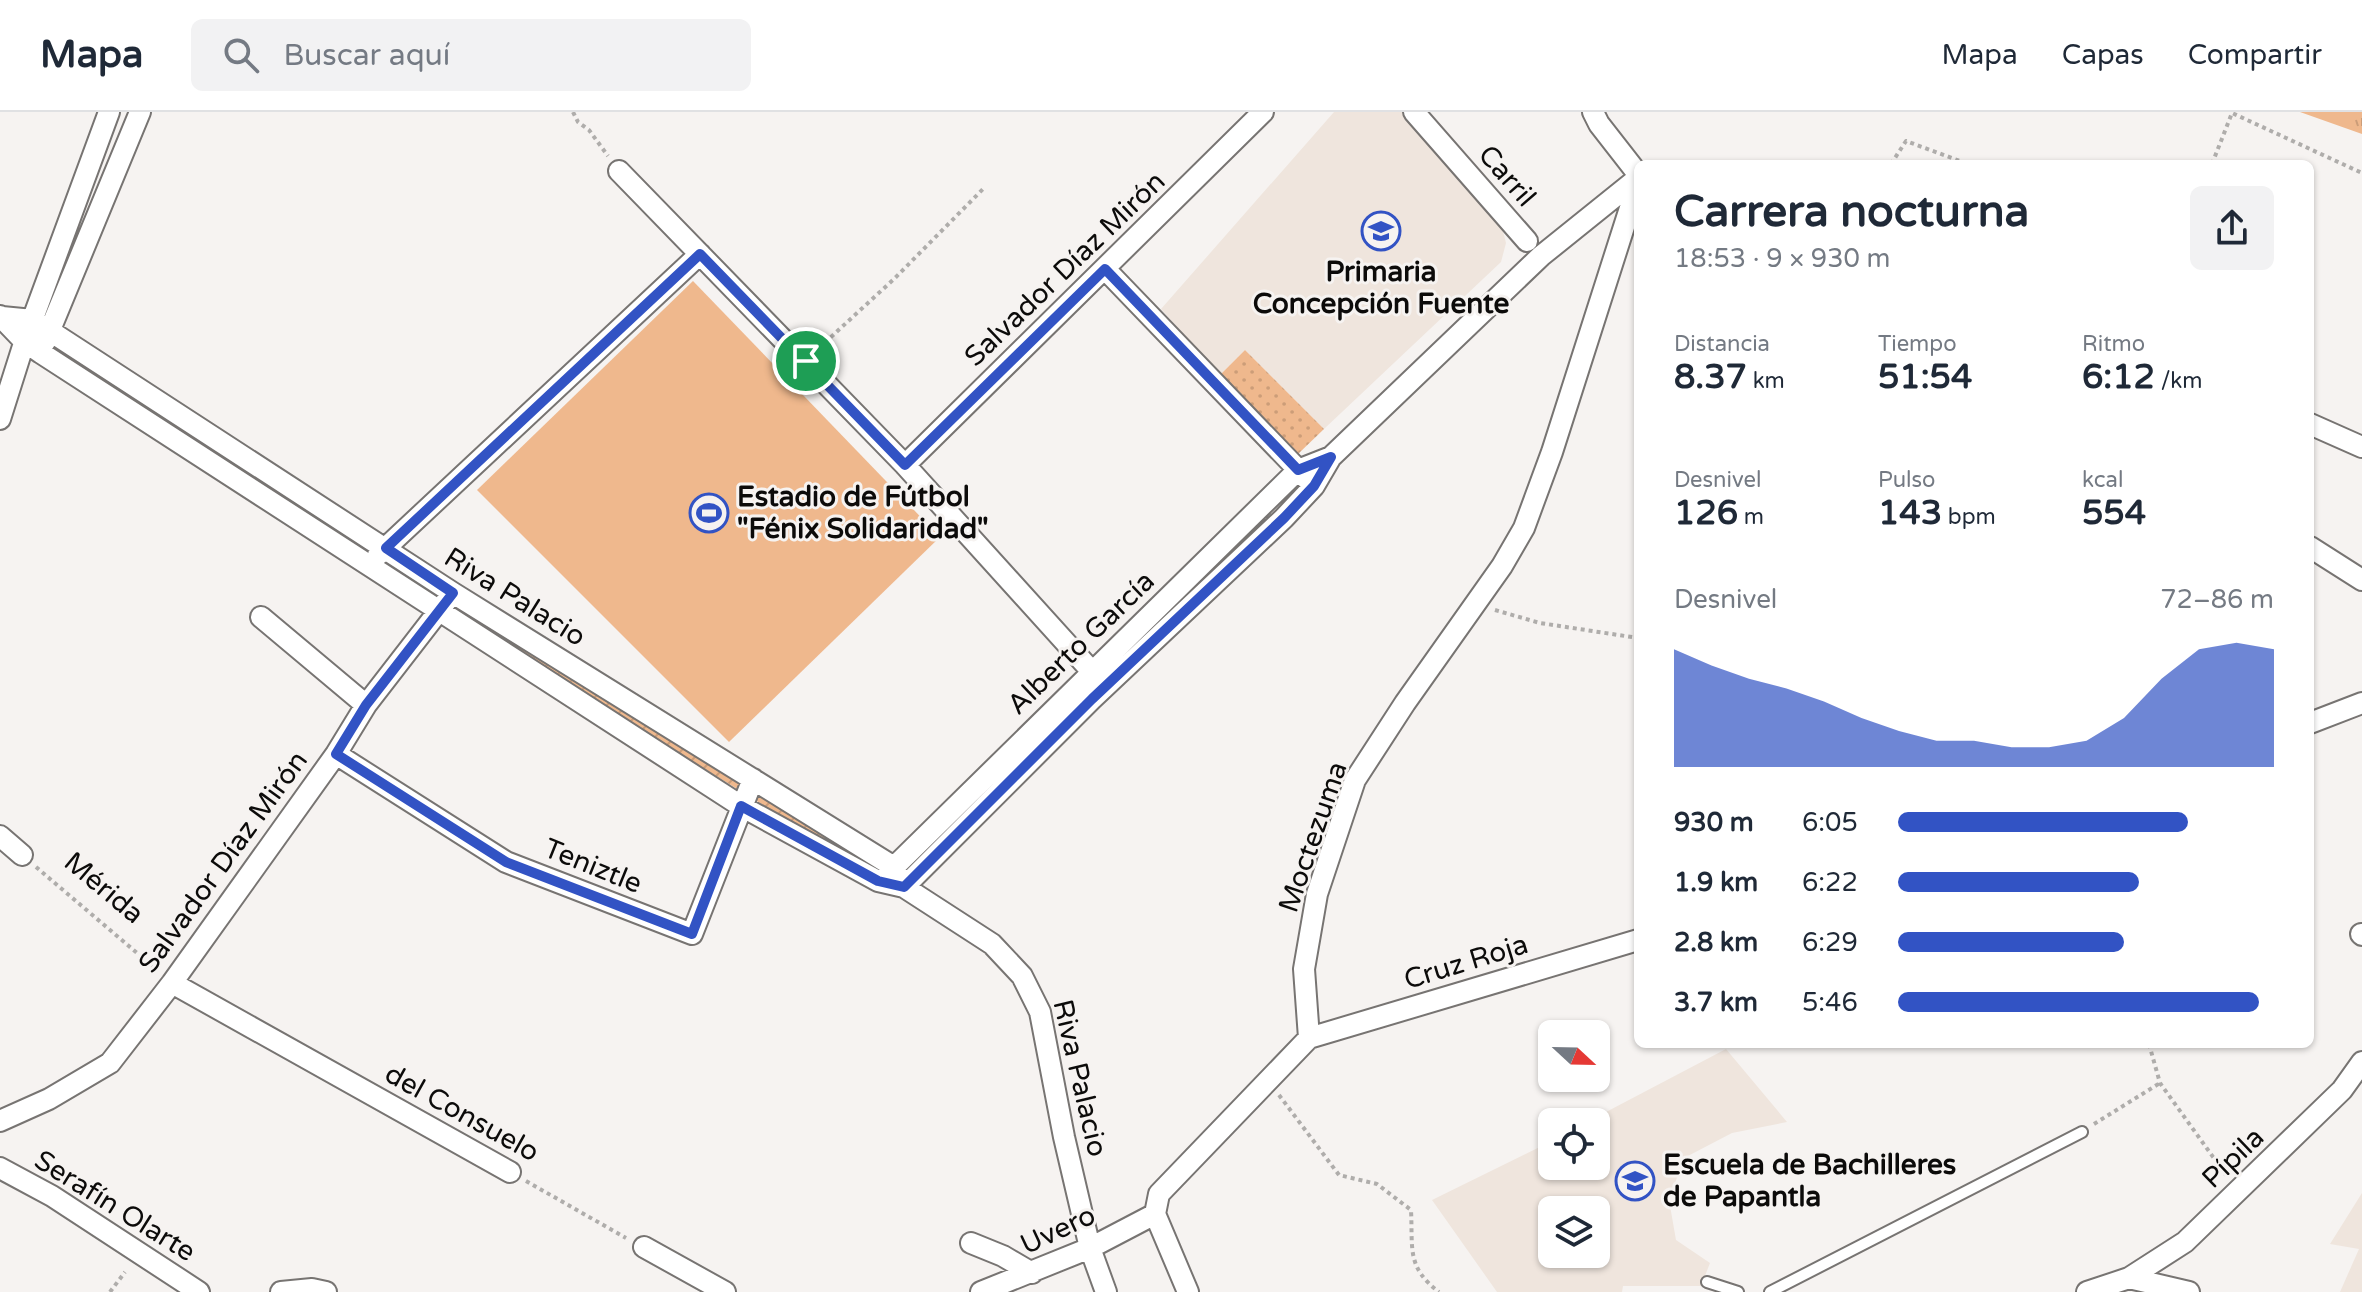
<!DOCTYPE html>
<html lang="es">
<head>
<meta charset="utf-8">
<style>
  :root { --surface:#fff; --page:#f2f2f3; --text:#1f2937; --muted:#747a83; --line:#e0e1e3; --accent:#3253c4 }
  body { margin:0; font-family:"Varela Round",sans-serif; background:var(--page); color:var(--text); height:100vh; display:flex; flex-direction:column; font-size:30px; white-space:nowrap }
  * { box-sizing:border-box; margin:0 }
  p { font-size:26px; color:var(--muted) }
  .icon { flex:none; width:44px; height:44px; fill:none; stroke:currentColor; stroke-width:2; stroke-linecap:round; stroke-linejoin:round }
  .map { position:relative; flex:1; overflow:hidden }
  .details { position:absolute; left:1634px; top:48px; width:680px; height:888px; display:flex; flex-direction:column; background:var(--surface); border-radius:12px; box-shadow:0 2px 6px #0004 }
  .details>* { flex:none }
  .needle { width:52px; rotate:112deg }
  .controls { position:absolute; left:1538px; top:908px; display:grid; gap:16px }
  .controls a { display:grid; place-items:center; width:72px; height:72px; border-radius:12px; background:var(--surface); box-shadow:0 2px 6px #0004; font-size:40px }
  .pin { position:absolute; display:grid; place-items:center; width:68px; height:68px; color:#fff; margin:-34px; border:4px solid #fff; border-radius:50%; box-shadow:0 2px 8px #0007 }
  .round { display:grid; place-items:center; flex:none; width:84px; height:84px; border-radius:12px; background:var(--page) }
  .summary { display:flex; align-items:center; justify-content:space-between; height:136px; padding:0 40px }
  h1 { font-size:44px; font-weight:700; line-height:60px }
  .figures { display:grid; grid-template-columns:repeat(3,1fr); gap:12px; height:136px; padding:8px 40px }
  .figures div { display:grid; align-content:center }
  .figures b { font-size:34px; font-weight:700 }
  .figures small { font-size:22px; font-weight:400 }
  .figures p { font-size:22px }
  .chart { height:224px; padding:16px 40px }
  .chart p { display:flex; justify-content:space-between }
  .chart svg { width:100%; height:144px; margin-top:8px; fill:var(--accent); opacity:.7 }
  ul { padding:0 40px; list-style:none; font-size:26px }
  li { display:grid; grid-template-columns:128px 96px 1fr; align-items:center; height:60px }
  li i { height:20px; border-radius:10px; background:var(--accent) }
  header { display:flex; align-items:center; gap:48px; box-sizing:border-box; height:112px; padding:0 40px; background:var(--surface); border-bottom:2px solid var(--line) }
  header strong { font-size:38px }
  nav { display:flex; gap:44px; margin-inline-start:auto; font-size:28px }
  .search { width:560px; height:72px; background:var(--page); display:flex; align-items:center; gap:20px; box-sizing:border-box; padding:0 28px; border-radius:12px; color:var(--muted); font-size:30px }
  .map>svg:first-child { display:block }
  .built { fill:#efe5dd; fill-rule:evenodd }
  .grass { fill:url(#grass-tufts) }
  .park { fill:url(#park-dots) }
  .garden { fill:url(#garden-furrows) }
  .pitch { fill:#efb88d }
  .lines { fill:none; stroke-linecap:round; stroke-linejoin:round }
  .lane-casing { stroke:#777472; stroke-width:14 }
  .street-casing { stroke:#777472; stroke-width:24 }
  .path { stroke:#afadab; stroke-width:4; stroke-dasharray:4 4; stroke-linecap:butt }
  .lane { stroke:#fff; stroke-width:10 }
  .street { stroke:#fff; stroke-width:20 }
  .route-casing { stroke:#fff; stroke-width:16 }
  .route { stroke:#3253c4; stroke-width:10 }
  .labels { text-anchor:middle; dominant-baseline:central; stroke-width:6; stroke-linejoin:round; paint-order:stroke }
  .street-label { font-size:28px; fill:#0c0b0a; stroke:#f6f3f1 }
  .poi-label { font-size:28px; font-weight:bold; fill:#0c0b0a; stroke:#f6f3f1; text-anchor:start }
</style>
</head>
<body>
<header>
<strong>Mapa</strong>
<div class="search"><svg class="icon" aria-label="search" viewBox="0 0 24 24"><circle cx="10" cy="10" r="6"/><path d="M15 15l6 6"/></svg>Buscar aquí</div>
<nav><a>Mapa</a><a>Capas</a><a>Compartir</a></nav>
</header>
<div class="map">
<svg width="2362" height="1180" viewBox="0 0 2362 1180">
  <defs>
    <pattern id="grass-tufts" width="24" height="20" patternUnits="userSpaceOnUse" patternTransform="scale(2)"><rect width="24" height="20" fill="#efb88d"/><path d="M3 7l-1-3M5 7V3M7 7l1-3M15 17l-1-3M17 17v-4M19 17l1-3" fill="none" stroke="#cc9d78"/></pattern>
    <pattern id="park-dots" width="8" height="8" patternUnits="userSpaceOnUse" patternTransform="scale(2)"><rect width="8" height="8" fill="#efb88d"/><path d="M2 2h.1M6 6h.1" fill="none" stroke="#cc9d78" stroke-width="1.8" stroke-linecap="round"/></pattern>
    <pattern id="garden-furrows" width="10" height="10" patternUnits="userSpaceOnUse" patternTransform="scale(2)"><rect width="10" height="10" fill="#efb88d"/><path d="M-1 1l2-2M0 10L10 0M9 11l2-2" fill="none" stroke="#cc9d78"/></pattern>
  </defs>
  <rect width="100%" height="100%" fill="#f6f3f1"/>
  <path class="built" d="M1334,0H1404L1500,107L1506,131L1501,150L1324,317L1245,238L1220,263L1161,197Z
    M1726,937L1787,1010L1732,1021L1684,1046L1669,1088L1676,1128L1710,1151L1701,1174H1623L1622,1180H1497L1432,1088L1552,1029V1054H1596V1010H1587ZM1552,1098H1596V1142H1552Z
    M2362,1081V1180H2340L2359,1137L2330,1132Z"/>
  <path class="grass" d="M2300,0H2362V22Z"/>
  <path class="park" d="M1245,238L1324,317L1298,342L1220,263Z"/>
  <path class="garden" d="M74,249L364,431L365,435L361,437L71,251Z
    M480,510L863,747L864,751L860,753L477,516L476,511Z"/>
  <path class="pitch" d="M693,169L940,425L729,630L477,378Z"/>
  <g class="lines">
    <defs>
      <path id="lane" d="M1707,1170L1738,1180
        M1770,1180L2082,1020"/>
      <path id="street" d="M1414,0L1527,129
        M1593,0L1599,12L1638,62
        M619,59L905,353L1105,574
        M1105,157L1308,368
        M0,204L25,230L41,241L741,694L878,769L904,775L992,832L1022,864L1040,900L1064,1025L1090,1136L1106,1180
        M2,205L33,208L453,481L894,755L904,775
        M45,230L140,0
        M0,307L25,228L109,0
        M2310,312L2362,335
        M905,353L1263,0
        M2310,435L2362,468
        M378,443L700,142
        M261,505L366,593
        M2310,611L2362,591
        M336,642L506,750L692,822L753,667
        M0,724L22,743
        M887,762L1298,358L1331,345
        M904,775L1092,587L1284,406L1314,374L1331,345L1541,144L1638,66
        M2361,822L2362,823
        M172,871L510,1060
        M1309,926L1638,828
        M0,1009L49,987L110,951L172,871L336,642L366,593L448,487
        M0,1056L52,1084L199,1180
        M971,1131L1003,1144L1032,1161
        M644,1135L725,1180
        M2129,1166L2185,1130L2342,978L2362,950
        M281,1180L312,1177L326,1180
        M981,1180L1090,1136L1155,1102
        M1188,1180L1155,1102L1159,1082L1309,926L1304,857L1317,782L1355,668L1405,591L1502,454L1524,416L1552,340L1638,71
        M2087,1180L2129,1166L2189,1180"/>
    </defs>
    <use href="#lane" class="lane-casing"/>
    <use href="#street" class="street-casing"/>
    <path class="path" d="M573,0L578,10L589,18L608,44
      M1891,52L1906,29L1968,52
      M2212,52L2232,1L2362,61
      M819,236L894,167L984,76
      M1495,498L1540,511L1638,526
      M36,755L157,858
      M2149,932L2160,971L2226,1063
      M1279,983L1339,1063L1377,1072L1411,1098C1413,1136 1406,1155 1439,1180
      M2094,1012L2160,971
      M526,1069L626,1126
      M110,1180L125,1160"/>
    <use href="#lane" class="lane"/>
    <use href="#street" class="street"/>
  </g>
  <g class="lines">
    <defs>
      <path id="route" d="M700,142L905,353L1105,157L1298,358L1331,345L1314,374L1284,406L1092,587L904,775L878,769L741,694L692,822L506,750L336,642L366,593L453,481L386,436Z"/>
    </defs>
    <use href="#route" class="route-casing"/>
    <use href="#route" class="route"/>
  </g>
  <defs>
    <symbol id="school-ring" viewBox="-11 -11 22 22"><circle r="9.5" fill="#f6f3f1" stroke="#3253c4" stroke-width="1.5"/><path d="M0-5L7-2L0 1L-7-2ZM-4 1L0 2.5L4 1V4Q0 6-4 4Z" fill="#3253c4"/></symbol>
    <symbol id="stadium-ring" viewBox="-11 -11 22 22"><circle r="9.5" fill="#f6f3f1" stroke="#3253c4" stroke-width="1.5"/><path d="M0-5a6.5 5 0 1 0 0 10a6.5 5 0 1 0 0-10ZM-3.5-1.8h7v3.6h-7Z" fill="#3253c4"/></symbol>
    <symbol id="university-ring" viewBox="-11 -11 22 22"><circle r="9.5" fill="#f6f3f1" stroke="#3253c4" stroke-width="1.5"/><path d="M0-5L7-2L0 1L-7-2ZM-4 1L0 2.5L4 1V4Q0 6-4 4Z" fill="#3253c4"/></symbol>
  </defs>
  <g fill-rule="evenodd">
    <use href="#school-ring" x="1359" y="97" width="44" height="44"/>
    <use href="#stadium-ring" x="687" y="379" width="44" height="44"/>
    <use href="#university-ring" x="1613" y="1047" width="44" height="44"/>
  </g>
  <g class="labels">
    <g class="street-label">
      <text transform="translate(1507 64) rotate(49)">Carril</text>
      <text transform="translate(1065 157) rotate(-44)">Salvador Díaz Mirón</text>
      <text transform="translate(515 485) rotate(32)">Riva Palacio</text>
      <text transform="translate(1081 531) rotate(-44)">Alberto García</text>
      <text transform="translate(1313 725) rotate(-71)">Moctezuma</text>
      <text transform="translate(223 750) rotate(-54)">Salvador Díaz Mirón</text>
      <text transform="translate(593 754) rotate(22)">Teniztle</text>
      <text transform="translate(104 776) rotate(40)">Mérida</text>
      <text transform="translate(1466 850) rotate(-17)">Cruz Roja</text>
      <text transform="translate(1080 966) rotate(77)">Riva Palacio</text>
      <text transform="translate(462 1001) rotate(29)">del Consuelo</text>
      <text transform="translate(2233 1046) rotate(-44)">Pípila</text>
      <text transform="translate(115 1094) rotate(32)">Serafín Olarte</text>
      <text transform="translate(1058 1118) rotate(-25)">Uvero</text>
    </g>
    <g class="poi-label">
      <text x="1381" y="160" text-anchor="middle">Primaria<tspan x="1381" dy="32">Concepción Fuente</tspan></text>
      <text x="737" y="385">Estadio de Fútbol<tspan x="737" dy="32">"Fénix Solidaridad"</tspan></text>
      <text x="1663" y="1053">Escuela de Bachilleres<tspan x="1663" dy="32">de Papantla</tspan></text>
    </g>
  </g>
</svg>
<div class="controls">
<a><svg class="needle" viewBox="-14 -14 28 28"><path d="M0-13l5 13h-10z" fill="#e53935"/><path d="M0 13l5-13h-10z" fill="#747a83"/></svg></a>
<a><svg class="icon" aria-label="locate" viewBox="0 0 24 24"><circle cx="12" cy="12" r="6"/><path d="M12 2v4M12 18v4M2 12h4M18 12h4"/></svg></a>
<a><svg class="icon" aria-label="layers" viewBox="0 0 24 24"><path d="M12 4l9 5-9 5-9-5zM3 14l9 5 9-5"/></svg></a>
</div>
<div class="pin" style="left:806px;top:249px;background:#1e9e55"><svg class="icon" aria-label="arrive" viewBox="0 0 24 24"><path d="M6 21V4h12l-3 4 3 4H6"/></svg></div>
<section class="details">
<div class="summary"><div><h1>Carrera nocturna</h1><p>18:53 · 9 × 930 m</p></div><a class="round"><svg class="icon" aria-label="share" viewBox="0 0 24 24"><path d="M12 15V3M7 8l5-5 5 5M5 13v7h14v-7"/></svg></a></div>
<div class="figures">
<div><p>Distancia</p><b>8.37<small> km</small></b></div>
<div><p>Tiempo</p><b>51:54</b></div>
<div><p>Ritmo</p><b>6:12<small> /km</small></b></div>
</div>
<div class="figures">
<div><p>Desnivel</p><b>126<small> m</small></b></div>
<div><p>Pulso</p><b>143<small> bpm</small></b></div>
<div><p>kcal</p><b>554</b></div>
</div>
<div class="chart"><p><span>Desnivel</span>72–86 m</p>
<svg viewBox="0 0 160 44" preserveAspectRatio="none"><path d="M0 44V8L10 13L20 17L30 20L40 24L50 29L60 33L70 36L80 36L90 38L100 38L110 36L120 29L130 17L140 8L150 6L160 8V44z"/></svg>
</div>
<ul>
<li><b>930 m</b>6:05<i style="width:77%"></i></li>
<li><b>1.9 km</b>6:22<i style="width:64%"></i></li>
<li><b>2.8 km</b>6:29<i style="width:60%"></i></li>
<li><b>3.7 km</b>5:46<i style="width:96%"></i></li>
</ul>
</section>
</div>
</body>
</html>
